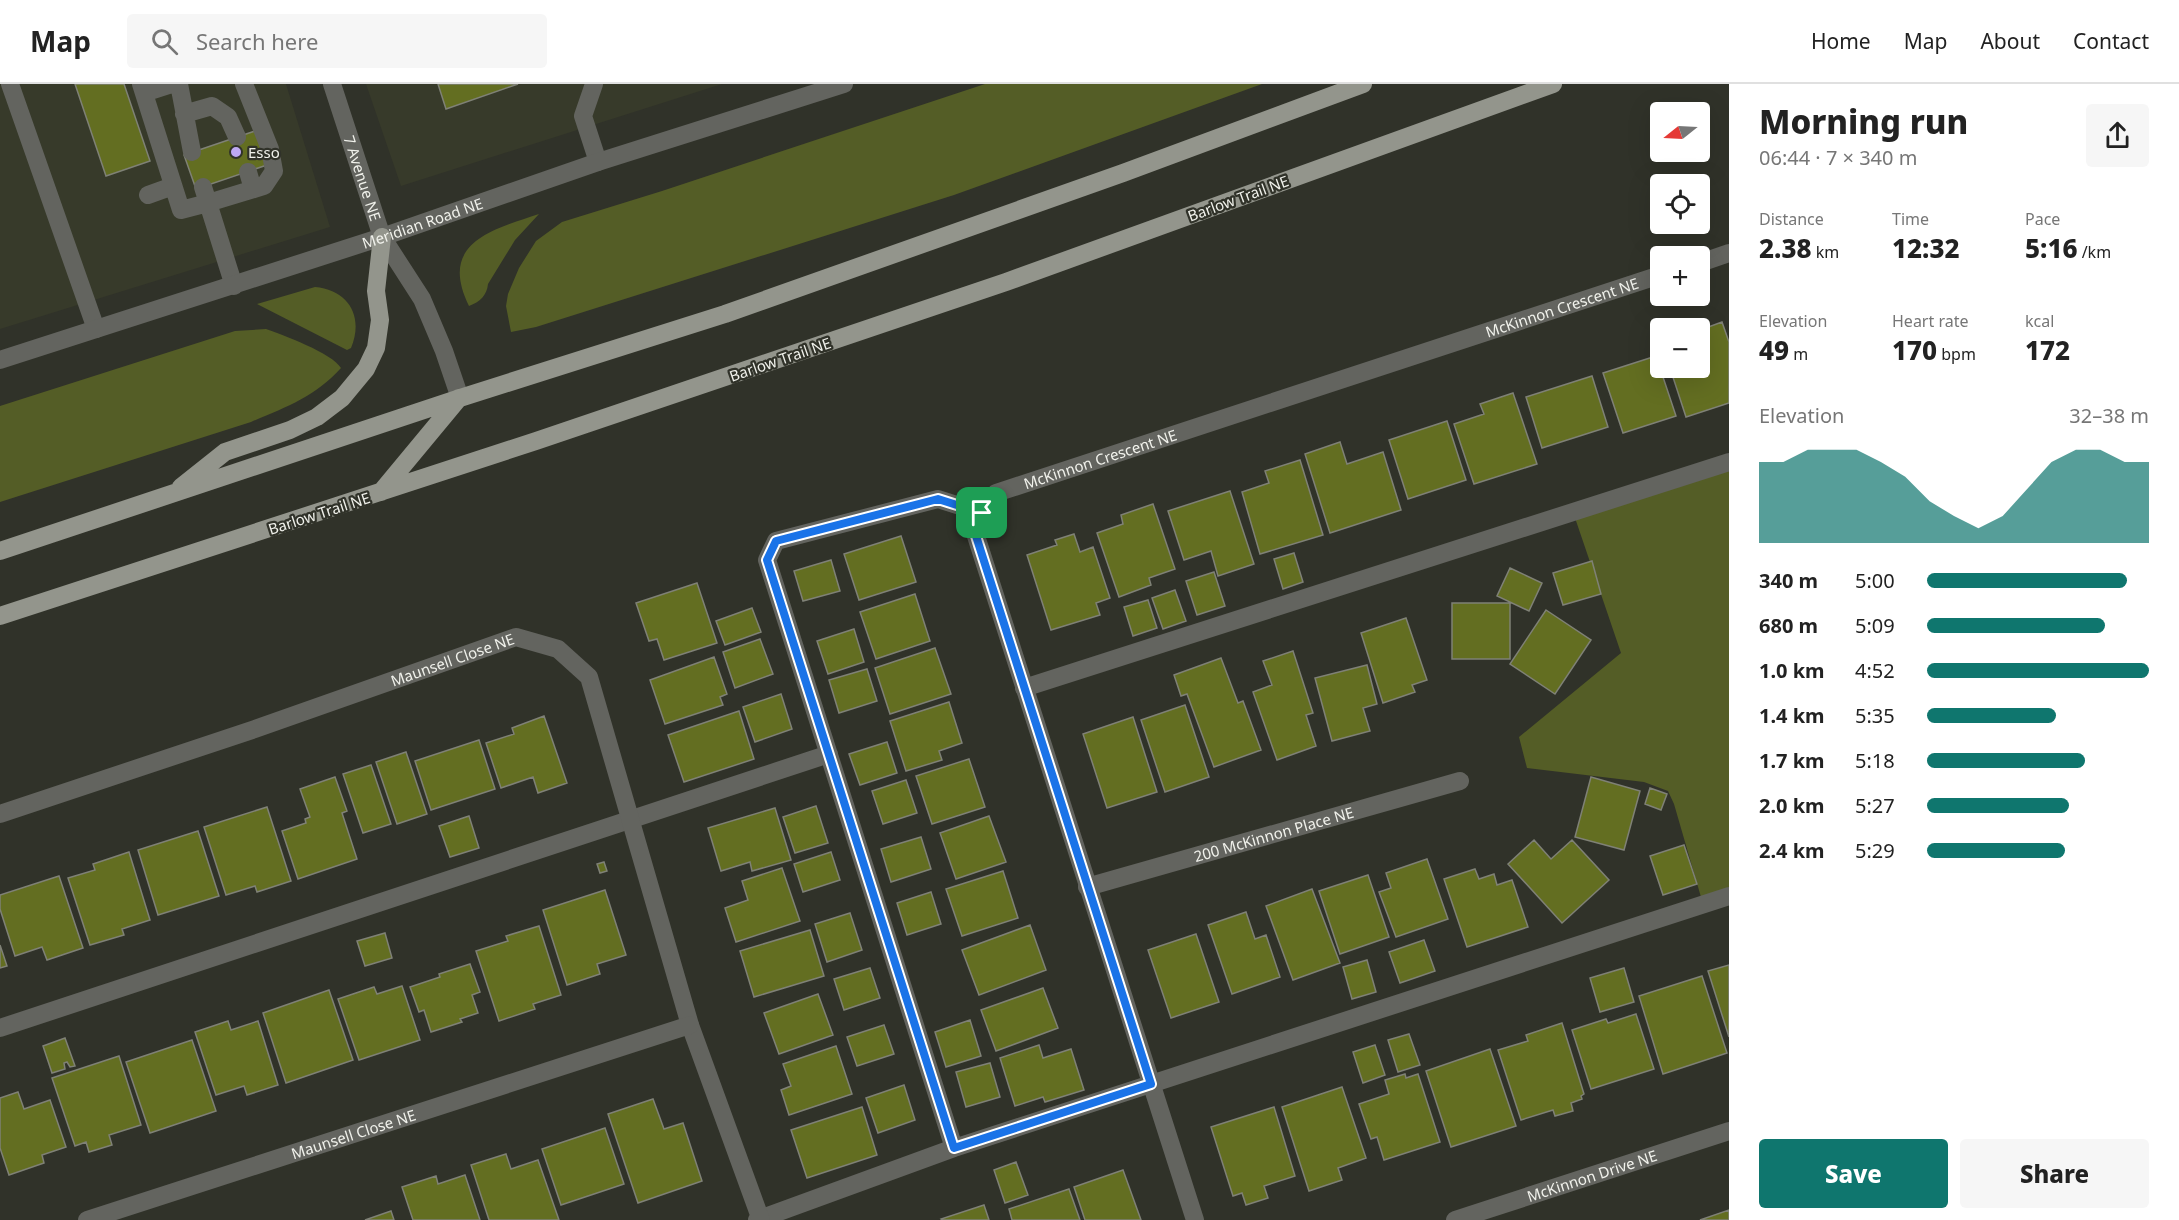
<!DOCTYPE html>
<html lang="en">
<head>
<meta charset="utf-8">
<style>
  :root { --surface:#fff; --page:#f6f6f6; --text:#222; --muted:#767676; --line:#e0e0e0; --accent:#0f766e }
  body { margin:0; font-family:"Noto Sans",sans-serif; background:var(--page); color:var(--text); height:100vh; display:flex; flex-direction:column; font-size:22px; white-space:nowrap }
  * { box-sizing:border-box; margin:0 }
  p { font-size:20px; color:var(--muted) }
  .icon { flex:none; width:33px; height:33px; fill:none; stroke:currentColor; stroke-width:2; stroke-linecap:round; stroke-linejoin:round }
  .map { position:relative; flex:1; overflow:hidden }
  .drawer { display:flex; flex-direction:column; background:var(--surface); width:450px }
  .drawer>* { flex:none }
  .needle { width:39px; rotate:252deg }
  .controls { position:absolute; left:1650px; top:18px; display:grid; gap:12px }
  .controls a { display:grid; place-items:center; width:60px; height:60px; border-radius:6px; background:var(--surface); box-shadow:0 6px 24px #0002; font-size:30px }
  .pin { position:absolute; display:grid; place-items:center; width:51px; height:51px; color:#fff; margin:-26px; border-radius:12px; box-shadow:0 3px 9px #0006 }
  .round { display:grid; place-items:center; flex:none; width:63px; height:63px; border-radius:6px; background:var(--page) }
  .overview { display:flex; align-items:center; justify-content:space-between; height:102px; padding:0 30px }
  h1 { font-size:33px; font-weight:800; line-height:45px }
  .figures { display:grid; grid-template-columns:repeat(3,1fr); gap:9px; height:102px; padding:6px 30px }
  .figures div { display:grid; align-content:center }
  .figures b { font-size:26px; font-weight:800 }
  .figures small { font-size:16px; font-weight:400 }
  .figures p { font-size:16px }
  .chart { height:168px; padding:12px 30px }
  .chart p { display:flex; justify-content:space-between }
  .chart svg { width:100%; height:108px; margin-top:6px; fill:var(--accent); opacity:.7 }
  .button { display:flex; gap:12px; margin-top:auto; padding:12px 30px }
  .button a { flex:1; height:69px; border-radius:6px; background:var(--accent); color:#fff; font-size:24px; font-weight:800; line-height:69px; text-align:center }
  .button a+a { background:var(--page); color:var(--text) }
  ul { padding:0 30px; list-style:none; font-size:20px }
  li { display:grid; grid-template-columns:96px 72px 1fr; align-items:center; height:45px }
  li i { height:15px; border-radius:8px; background:var(--accent) }
  header { display:flex; align-items:center; gap:36px; box-sizing:border-box; height:84px; padding:0 30px; background:var(--surface); border-bottom:2px solid var(--line) }
  header strong { font-size:28px }
  nav { display:flex; gap:33px; margin-inline-start:auto; font-size:21px }
  .search { width:420px; height:54px; background:var(--page); display:flex; align-items:center; gap:15px; box-sizing:border-box; padding:0 21px; border-radius:6px; color:var(--muted); font-size:22px }
  main { display:flex; flex:1; min-height:0 }
  .map>svg:first-child { display:block }
  .built { fill:#373a2a }
  .green { fill:#545d26 }
  .building { fill:#636e21; stroke:#7f8176; stroke-width:1.5 }
  .lines { fill:none; stroke-linecap:round; stroke-linejoin:round }
  .lane { stroke:#63645f; stroke-width:18 }
  .street { stroke:#63645f; stroke-width:18 }
  .primary { stroke:#93958c; stroke-width:18 }
  .route-casing { stroke:#fff; stroke-width:12 }
  .route { stroke:#1a73e8; stroke-width:8 }
  .poi-dot { fill:#bea9f4; stroke:#303229; stroke-width:2 }
  .labels { text-anchor:middle; dominant-baseline:central; stroke-width:4.5; stroke-linejoin:round; paint-order:stroke }
  .poi-label { font-size:15px; fill:#f0f1eb; stroke:#303229; text-anchor:start }
  .street-label { font-size:15px; fill:#f0f1eb; stroke:#303229 }
</style>
</head>
<body>
<header>
<strong>Map</strong>
<div class="search"><svg class="icon" aria-label="search" viewBox="0 0 24 24"><circle cx="10" cy="10" r="6"/><path d="M15 15l6 6"/></svg>Search here</div>
<nav><a>Home</a><a>Map</a><a>About</a><a>Contact</a></nav>
</header>
<main>
<div class="map">
<svg width="1729" height="1136" viewBox="0 0 1729 1136">
  <rect width="100%" height="100%" fill="#303229"/>
  <path class="built" d="M0,0H286L330,143L0,245Z
    M366,0H722L401,102Z"/>
  <path class="green" d="M985,0H1262L954,111L536,243L511,248L506,222L508,210L519,184L536,157L562,138L662,107Z
    M539,130L515,156L488,200C487,211 480,218 469,222C438,159 491,146 539,130Z
    M315,203C349,206 364,233 351,264L347,266L257,220Z
    M266,245C283,251 332,269 341,284C315,313 286,323 251,338L0,418V322L235,247Z
    M1729,378V812L1703,820L1674,720L1668,707L1644,698L1527,684L1519,653L1621,569L1573,428Z"/>
  <path class="building" d="M75,0H124L150,77L106,92Z
    M438,0H518L446,25Z
    M255,47L267,81L196,105L184,71Z
    M1722,238L1729,258V319L1686,333L1670,284H1700V246Z
    M1656,272L1676,332L1623,349L1603,289Z
    M1592,292L1608,343L1542,364L1526,313Z
    M1513,309L1537,380L1474,400L1454,340L1484,330L1480,320Z
    M1447,337L1466,396L1408,415L1389,356Z
    M1340,358L1347,380L1383,368L1401,426L1330,449L1305,370Z
    M1300,376L1323,451L1260,470L1242,408L1269,399L1265,387Z
    M1230,407L1254,480L1218,492L1211,467L1184,476L1168,427Z
    M1153,420L1175,485L1149,494L1151,501L1119,513L1097,449L1123,440L1121,431Z
    M1074,450L1080,468L1093,463L1110,514L1096,519L1100,531L1051,546L1027,471L1057,461L1055,456Z
    M901,452L916,498L859,516L844,470Z
    M1294,469L1303,498L1283,505L1274,475Z
    M831,476L840,507L803,517L794,487Z
    M1592,477L1601,510L1563,521L1553,489Z
    M1510,484L1542,499L1529,527L1497,512Z
    M1214,488L1225,522L1197,531L1186,497Z
    M697,499L717,559L664,576L657,555L649,557L636,519Z
    M1175,506L1186,537L1163,545L1152,514Z
    M915,510L930,557L876,575L860,528Z
    M1148,516L1157,544L1133,552L1124,523Z
    M1452,519H1510V575H1452Z
    M752,524L761,548L725,561L716,537Z
    M1546,526L1591,556L1555,610L1510,580Z
    M1406,534L1427,596L1412,601L1415,608L1383,619L1361,549Z
    M854,545L864,578L828,590L817,557Z
    M760,555L773,590L735,604L723,568Z
    M935,564L951,610L890,630L875,584Z
    M1293,567L1313,629L1306,631L1316,662L1277,676L1253,608L1272,601L1263,577Z
    M714,573L727,610L720,613L723,621L665,640L650,596Z
    M1221,574L1238,619L1243,617L1261,666L1214,683L1187,610L1181,612L1174,591Z
    M1367,581L1377,620L1363,624L1370,647L1332,657L1315,594Z
    M867,585L877,617L839,629L829,596Z
    M781,610L792,645L755,658L743,623Z
    M949,618L962,659L939,667L942,676L906,687L890,637Z
    M1185,621L1209,693L1165,708L1141,636Z
    M739,627L754,675L684,698L668,651Z
    M544,632L567,699L538,709L533,693L501,704L486,659L514,650L512,644Z
    M1133,633L1157,708L1107,724L1083,650Z
    M479,656L495,705L431,726L415,677Z
    M887,658L897,689L860,701L849,670Z
    M406,668L427,730L397,740L376,678Z
    M969,675L985,723L932,740L916,692Z
    M371,681L391,740L363,749L343,690Z
    M335,693L347,727L342,729L357,775L298,795L282,747L306,739L305,735L310,733L300,705Z
    M1591,693L1640,707L1624,766L1575,753Z
    M906,696L917,729L883,740L872,707Z
    M1650,704L1667,710L1661,726L1645,720Z
    M816,722L828,759L795,769L783,733Z
    M267,723L291,797L257,808L255,802L226,811L204,743Z
    M775,724L791,776L752,787L750,778L721,787L708,744Z
    M469,732L479,764L450,773L439,742Z
    M989,732L1006,778L956,795L940,749Z
    M198,747L219,812L158,831L138,766Z
    M921,753L931,785L891,798L881,765Z
    M1534,756L1551,775L1572,756L1609,796L1562,839L1508,780Z
    M1684,761L1697,800L1663,811L1650,772Z
    M129,768L150,836L122,845L124,851L90,861L68,794L95,786L93,780Z
    M831,768L840,796L803,808L794,780Z
    M1427,775L1448,835L1396,853L1379,808L1391,804L1386,789Z
    M604,778L607,787L600,789L597,780Z
    M782,784L800,837L736,858L725,824L748,816L742,797Z
    M1475,785L1479,795L1494,790L1497,801L1512,796L1528,843L1467,863L1444,795Z
    M1003,787L1018,834L962,852L946,805Z
    M1368,791L1389,853L1340,870L1319,807Z
    M59,792L83,864L47,876L42,863L15,872L0,825V811Z
    M1312,805L1340,879L1293,896L1266,822Z
    M605,806L626,871L597,880L600,890L567,901L543,826Z
    M931,808L941,840L907,851L897,819Z
    M1246,828L1255,855L1266,851L1280,893L1232,910L1208,841Z
    M850,829L862,866L827,878L815,840Z
    M1030,841L1046,886L979,911L962,866Z
    M539,842L561,911L533,920L535,925L499,937L476,867L508,857L506,852Z
    M810,846L824,892L754,913L740,867Z
    M385,849L392,874L365,882L357,857Z
    M1196,850L1219,918L1171,934L1148,866Z
    M1424,856L1435,887L1400,899L1389,868Z
    M0,861L7,882L0,884Z
    M1367,876L1376,908L1352,915L1343,883Z
    M470,880L480,908L472,911L478,929L460,935L462,938L431,948L424,926L419,928L410,903L440,893L439,890Z
    M1729,881V953L1708,887Z
    M870,884L880,914L844,926L834,895Z
    M1624,884L1634,918L1600,928L1590,894Z
    M1702,892L1727,969L1663,990L1639,912Z
    M402,902L420,956L359,976L338,915L374,903L377,910Z
    M1043,904L1058,944L996,967L981,926Z
    M329,906L353,976L286,999L263,929Z
    M818,910L833,951L779,970L764,929Z
    M1636,930L1654,985L1591,1005L1572,946L1606,935L1608,939Z
    M970,936L981,972L946,983L935,948Z
    M228,937L231,946L258,937L278,1001L247,1011L244,1002L216,1011L195,948Z
    M1562,939L1584,1010L1581,1012L1582,1015L1571,1019L1573,1027L1555,1032L1553,1026L1521,1036L1498,966L1528,957L1526,951Z
    M884,941L894,970L857,982L847,953Z
    M1409,950L1420,981L1398,988L1388,956Z
    M65,954L75,982L70,983L67,978L64,979L65,985L52,989L43,962Z
    M192,956L216,1027L150,1049L126,978Z
    M1039,961L1043,974L1071,965L1084,1006L1045,1018L1043,1013L1015,1022L1000,974Z
    M1375,961L1385,991L1363,999L1353,968Z
    M836,962L852,1010L789,1031L781,1006L791,1002L783,980Z
    M1490,965L1516,1042L1451,1063L1426,987Z
    M119,972L141,1041L109,1051L112,1061L89,1068L86,1058L75,1062L52,994Z
    M990,979L1000,1013L966,1023L956,988Z
    M1405,990L1406,994L1418,990L1440,1058L1384,1076L1377,1053L1371,1055L1359,1020L1389,1010L1385,996Z
    M904,1001L915,1036L878,1049L866,1014Z
    M1342,1003L1366,1074L1338,1084L1342,1096L1309,1107L1282,1023Z
    M18,1008L24,1025L50,1016L66,1063L42,1071L44,1079L9,1091L0,1064V1014Z
    M653,1015L664,1045L683,1039L702,1097L638,1119L608,1030Z
    M862,1023L877,1071L807,1094L791,1046Z
    M1274,1023L1295,1092L1264,1102L1268,1114L1246,1121L1242,1109L1233,1112L1211,1043Z
    M605,1044L624,1100L561,1121L542,1065Z
    M506,1070L511,1085L538,1076L559,1136H489L471,1081Z
    M1016,1078L1028,1111L1005,1119L994,1086Z
    M1123,1086L1141,1136H1085L1074,1103Z
    M465,1091L480,1136H413L402,1103L436,1092L438,1100Z
    M1069,1105L1080,1136H1012L1009,1125Z
    M984,1121L989,1136H942L941,1135Z
    M1729,1126V1136H1700Z
    M391,1127L394,1136H365Z"/>
  <g class="lines">
    <path class="lane" d="M10,0L96,245
      M141,0L181,126L208,119L234,202
      M179,0L192,68
      M594,0L583,32L598,78
      M144,9L172,0
      M184,30L212,22L228,33L237,53
      M248,88L253,105
      M203,103L208,119L264,102L274,87L270,65L244,0
      M148,111L173,102
      M1024,604L1729,378
      M0,944L829,670
      M954,1064L767,476L776,457L938,415L982,429
      M757,1136L954,1064L1729,812"/>
    <g class="street">
      <path id="s1" d="M332,0L382,153L422,215L444,267L460,314"/>
      <path d="M1700,179L1729,169"/>
      <path id="s2" d="M0,276L382,153L598,78L844,0"/>
      <path id="s3" d="M0,730L255,645L516,553L558,565L589,593L690,941L761,1136"/>
      <path id="s4" d="M1087,803L1460,697"/>
      <path id="s5" d="M87,1136L690,941"/>
      <path id="s6" d="M1195,1136L976,452L982,429L996,409L1660,191"/>
      <path id="s7" d="M1455,1136L1729,1047"/>
    </g>
    <path class="primary" d="M181,403L225,368L290,346L317,333L342,314L366,285L376,264L380,236L376,207L382,153
      M381,408L459,314
      M0,467L460,314L725,230L1123,89L1363,0
      M0,532L536,357L1006,198L1553,0"/>
  </g>
  <g class="lines">
    <defs>
      <path id="route" d="M938,415L982,429L976,452L1151,1000L954,1064L767,476L776,457Z"/>
    </defs>
    <use href="#route" class="route-casing"/>
    <use href="#route" class="route"/>
  </g>
  <circle class="poi-dot" cx="236" cy="68" r="6"/>
  <g class="labels">
    <g class="poi-label">
      <text x="248" y="68">Esso</text>
    </g>
    <g class="street-label">
      <text stroke="none"><textPath href="#s1" startOffset="99">7 Avenue NE</textPath></text>
      <text transform="translate(1238 114) rotate(-20)">Barlow Trail NE</text>
      <text stroke="none"><textPath href="#s2" startOffset="444">Meridian Road NE</textPath></text>
      <text stroke="none"><textPath href="#s6" startOffset="1362">McKinnon Crescent NE</textPath></text>
      <text transform="translate(780 275) rotate(-19)">Barlow Trail NE</text>
      <text stroke="none"><textPath href="#s6" startOffset="876">McKinnon Crescent NE</textPath></text>
      <text transform="translate(319 429) rotate(-18)">Barlow Trail NE</text>
      <text stroke="none"><textPath href="#s3" startOffset="478">Maunsell Close NE</textPath></text>
      <text stroke="none"><textPath href="#s4" startOffset="194">200 McKinnon Place NE</textPath></text>
      <text stroke="none"><textPath href="#s5" startOffset="280">Maunsell Close NE</textPath></text>
      <text stroke="none"><textPath href="#s7" startOffset="144">McKinnon Drive NE</textPath></text>
    </g>
  </g>
</svg>
<div class="controls">
<a><svg class="needle" viewBox="-14 -14 28 28"><path d="M0-13l5 13h-10z" fill="#e53935"/><path d="M0 13l5-13h-10z" fill="#767676"/></svg></a>
<a><svg class="icon" aria-label="locate" viewBox="0 0 24 24"><circle cx="12" cy="12" r="6"/><path d="M12 2v4M12 18v4M2 12h4M18 12h4"/></svg></a>
<a>+</a>
<a>−</a>
</div>
<div class="pin" style="left:982px;top:429px;background:#1e9e55"><svg class="icon" aria-label="arrive" viewBox="0 0 24 24"><path d="M6 21V4h12l-3 4 3 4H6"/></svg></div>
</div>
<section class="drawer">
<div class="overview"><div><h1>Morning run</h1><p>06:44 · 7 × 340 m</p></div><a class="round"><svg class="icon" aria-label="share" viewBox="0 0 24 24"><path d="M12 15V3M7 8l5-5 5 5M5 13v7h14v-7"/></svg></a></div>
<div class="figures">
<div><p>Distance</p><b>2.38<small> km</small></b></div>
<div><p>Time</p><b>12:32</b></div>
<div><p>Pace</p><b>5:16<small> /km</small></b></div>
</div>
<div class="figures">
<div><p>Elevation</p><b>49<small> m</small></b></div>
<div><p>Heart rate</p><b>170<small> bpm</small></b></div>
<div><p>kcal</p><b>172</b></div>
</div>
<div class="chart"><p><span>Elevation</span>32–38 m</p>
<svg viewBox="0 0 160 44" preserveAspectRatio="none"><path d="M0 44V11L10 11L20 6L30 6L40 6L50 11L60 17L70 27L80 33L90 38L100 33L110 22L120 11L130 6L140 6L150 11L160 11V44z"/></svg>
</div>
<ul>
<li><b>340 m</b>5:00<i style="width:90%"></i></li>
<li><b>680 m</b>5:09<i style="width:80%"></i></li>
<li><b>1.0 km</b>4:52<i style="width:100%"></i></li>
<li><b>1.4 km</b>5:35<i style="width:58%"></i></li>
<li><b>1.7 km</b>5:18<i style="width:71%"></i></li>
<li><b>2.0 km</b>5:27<i style="width:64%"></i></li>
<li><b>2.4 km</b>5:29<i style="width:62%"></i></li>
</ul>
<div class="button"><a>Save</a><a>Share</a></div>
</section>
</main>
</body>
</html>
